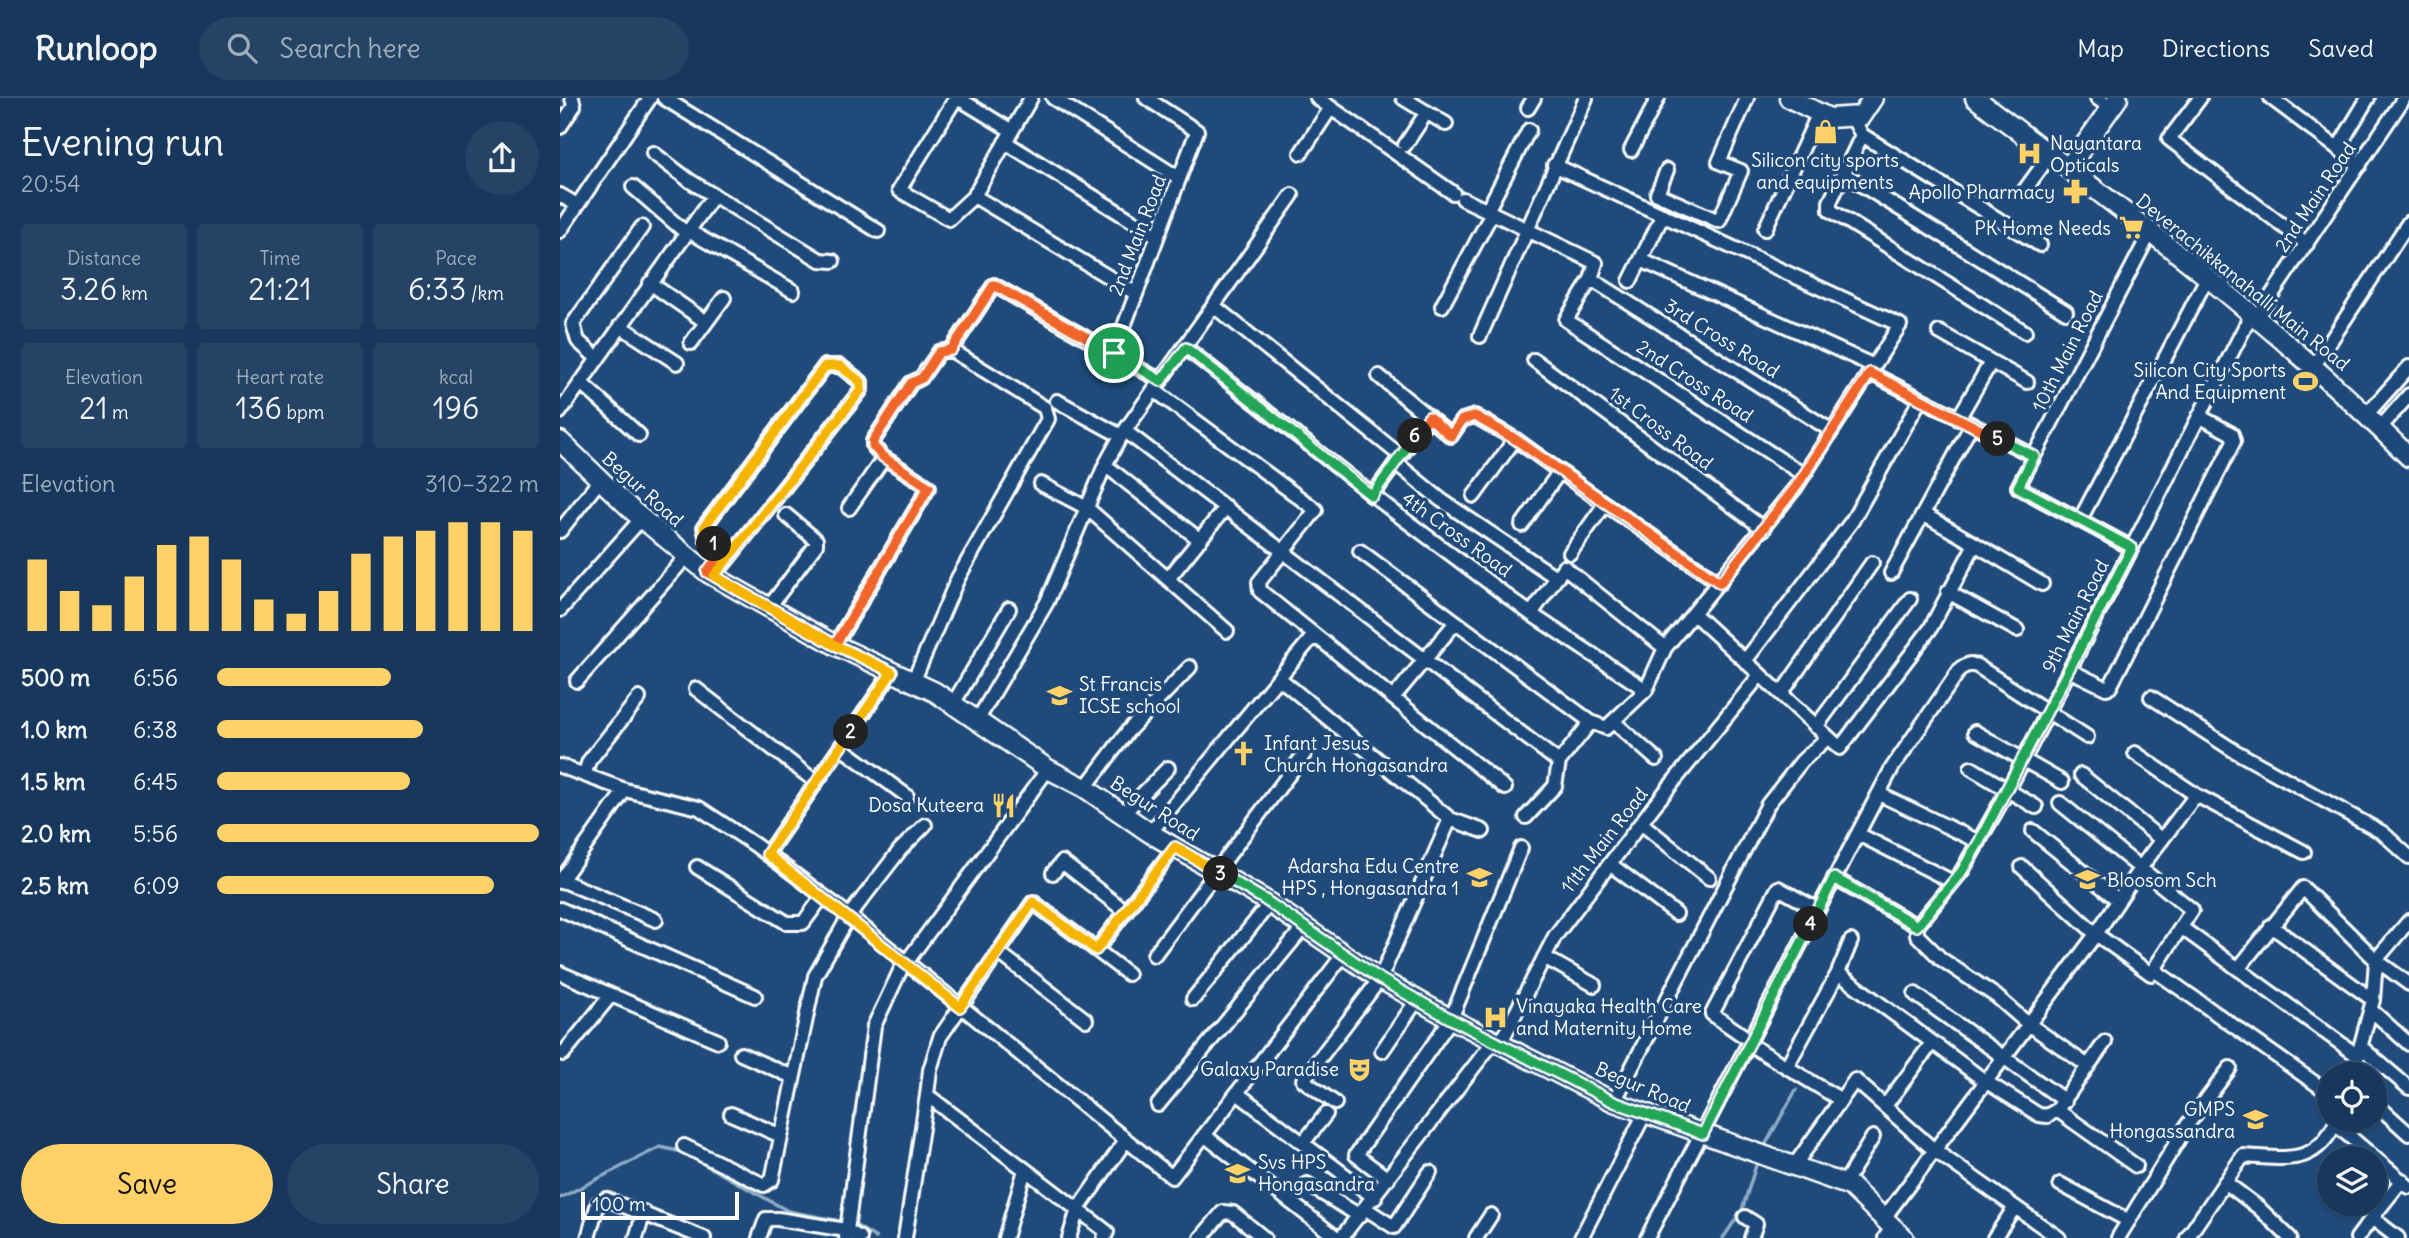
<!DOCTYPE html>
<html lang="en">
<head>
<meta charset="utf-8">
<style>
  :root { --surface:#17385c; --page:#244365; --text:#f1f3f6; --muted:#9eacbb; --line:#365272; --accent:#ffd166 }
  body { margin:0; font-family:Delius,sans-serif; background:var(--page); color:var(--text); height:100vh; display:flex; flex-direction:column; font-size:26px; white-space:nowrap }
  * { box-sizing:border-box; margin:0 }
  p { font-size:23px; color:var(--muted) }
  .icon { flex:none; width:38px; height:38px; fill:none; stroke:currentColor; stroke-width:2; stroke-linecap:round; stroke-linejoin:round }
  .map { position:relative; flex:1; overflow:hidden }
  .drawer { display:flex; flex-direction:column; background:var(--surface); width:560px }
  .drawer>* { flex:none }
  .buttons { position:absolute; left:1757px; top:964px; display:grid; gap:14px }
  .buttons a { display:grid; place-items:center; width:70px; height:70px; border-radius:50%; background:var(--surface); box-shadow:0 2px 5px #0004,0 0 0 2px var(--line); font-size:35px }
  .scale { position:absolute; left:21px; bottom:18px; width:158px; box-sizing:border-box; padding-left:7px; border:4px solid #fff; border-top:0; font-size:19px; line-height:24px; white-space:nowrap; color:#fff; -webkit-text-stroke:5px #1f4a7a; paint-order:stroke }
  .pin { position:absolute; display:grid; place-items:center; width:60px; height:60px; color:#fff; margin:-30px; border:4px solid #fff; border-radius:50%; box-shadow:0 2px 7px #0007 }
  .km { position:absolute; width:35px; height:35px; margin:-18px; border-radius:50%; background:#222; color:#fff; font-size:19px; line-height:35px; text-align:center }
  .round { display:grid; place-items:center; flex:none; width:74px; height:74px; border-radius:37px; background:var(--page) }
  .head { display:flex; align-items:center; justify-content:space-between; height:119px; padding:0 21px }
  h1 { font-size:38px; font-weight:600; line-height:52px }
  .metrics { display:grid; grid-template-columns:repeat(3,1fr); gap:10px; height:119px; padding:7px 21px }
  .metrics div { display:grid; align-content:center; border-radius:7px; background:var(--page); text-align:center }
  .metrics b { font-size:30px; font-weight:600 }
  .metrics small { font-size:19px; font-weight:400 }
  .metrics p { font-size:19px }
  .chart { height:196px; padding:14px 21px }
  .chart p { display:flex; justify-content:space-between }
  .chart svg { width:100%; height:126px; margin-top:7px; stroke:var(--accent); stroke-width:6 }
  .button { display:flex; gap:14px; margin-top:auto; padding:14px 21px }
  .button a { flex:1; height:80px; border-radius:42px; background:var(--accent); color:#111; font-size:28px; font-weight:600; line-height:80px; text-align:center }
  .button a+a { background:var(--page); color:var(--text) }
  ul { padding:0 21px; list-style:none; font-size:23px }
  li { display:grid; grid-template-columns:112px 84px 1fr; align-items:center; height:52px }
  li i { height:18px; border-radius:9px; background:var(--accent) }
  header { display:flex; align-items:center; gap:42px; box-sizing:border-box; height:98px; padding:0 35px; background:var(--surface); border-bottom:2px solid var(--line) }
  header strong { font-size:33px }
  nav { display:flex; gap:38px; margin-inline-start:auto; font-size:24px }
  .search { width:490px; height:63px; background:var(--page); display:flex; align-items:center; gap:18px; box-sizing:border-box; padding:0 24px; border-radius:38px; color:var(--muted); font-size:26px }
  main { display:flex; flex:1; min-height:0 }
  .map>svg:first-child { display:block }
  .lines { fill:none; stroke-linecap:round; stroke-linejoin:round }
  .stream { stroke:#8eacc5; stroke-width:3.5 }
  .street-casing { stroke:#fff; stroke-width:18 }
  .secondary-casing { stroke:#fff; stroke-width:23 }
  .street { stroke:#1f4a7a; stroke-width:12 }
  .secondary { stroke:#1f4a7a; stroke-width:18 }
  .split-1-casing { stroke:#fff; stroke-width:14 }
  .split-2-casing { stroke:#fff; stroke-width:14 }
  .split-3-casing { stroke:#fff; stroke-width:14 }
  .split-4-casing { stroke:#fff; stroke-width:14 }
  .split-5-casing { stroke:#fff; stroke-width:14 }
  .split-6-casing { stroke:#fff; stroke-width:14 }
  .split-7-casing { stroke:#fff; stroke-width:14 }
  .split-1 { stroke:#f0652b; stroke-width:9 }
  .split-2 { stroke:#f5b400; stroke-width:9 }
  .split-3 { stroke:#f5b400; stroke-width:9 }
  .split-4 { stroke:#22a559; stroke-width:9 }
  .split-5 { stroke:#22a559; stroke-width:9 }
  .split-6 { stroke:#f0652b; stroke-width:9 }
  .split-7 { stroke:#22a559; stroke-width:9 }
  .labels { text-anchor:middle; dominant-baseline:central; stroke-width:7; stroke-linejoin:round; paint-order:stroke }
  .poi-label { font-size:19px; fill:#fff; stroke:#1f4a7a; text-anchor:end }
  .street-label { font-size:19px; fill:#fff; stroke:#1f4a7a }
</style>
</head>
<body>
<header>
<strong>Runloop</strong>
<div class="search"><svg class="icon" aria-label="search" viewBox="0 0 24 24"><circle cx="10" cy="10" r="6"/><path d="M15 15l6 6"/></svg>Search here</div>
<nav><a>Map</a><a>Directions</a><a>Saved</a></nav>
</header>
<main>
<section class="drawer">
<div class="head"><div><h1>Evening run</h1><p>20:54</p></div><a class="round"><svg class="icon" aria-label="share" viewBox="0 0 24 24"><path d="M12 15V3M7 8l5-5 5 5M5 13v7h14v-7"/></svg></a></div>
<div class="metrics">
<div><p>Distance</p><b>3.26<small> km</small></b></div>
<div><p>Time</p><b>21:21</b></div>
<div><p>Pace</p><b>6:33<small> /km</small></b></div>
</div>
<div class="metrics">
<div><p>Elevation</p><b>21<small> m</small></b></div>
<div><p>Heart rate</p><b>136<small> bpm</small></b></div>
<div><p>kcal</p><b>196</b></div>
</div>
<div class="chart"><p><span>Elevation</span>310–322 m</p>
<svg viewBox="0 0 160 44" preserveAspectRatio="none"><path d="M5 44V19M15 44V30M25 44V35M35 44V25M45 44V14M55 44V11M65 44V19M75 44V33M85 44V38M95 44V30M105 44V17M115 44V11M125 44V9M135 44V6M145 44V6M155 44V9"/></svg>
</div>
<ul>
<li><b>500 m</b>6:56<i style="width:54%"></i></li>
<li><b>1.0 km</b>6:38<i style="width:64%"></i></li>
<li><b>1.5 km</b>6:45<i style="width:60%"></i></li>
<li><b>2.0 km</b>5:56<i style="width:100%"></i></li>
<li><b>2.5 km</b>6:09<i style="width:86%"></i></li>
</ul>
<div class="button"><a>Save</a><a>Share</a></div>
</section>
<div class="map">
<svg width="1849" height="1140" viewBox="0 0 1849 1140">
  <rect width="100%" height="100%" fill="#1f4a7a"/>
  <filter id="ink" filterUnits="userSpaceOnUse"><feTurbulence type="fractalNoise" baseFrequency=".0143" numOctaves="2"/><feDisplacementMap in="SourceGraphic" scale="14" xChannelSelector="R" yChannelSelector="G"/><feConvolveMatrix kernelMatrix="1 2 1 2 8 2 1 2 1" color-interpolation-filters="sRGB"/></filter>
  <g filter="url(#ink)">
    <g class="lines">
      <path class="stream" d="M1203,1051L1236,992
        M0,1100L100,1049L122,1054L228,1113L276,1122
        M297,1128L316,1140
        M1163,1140L1182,1112L1198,1061"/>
      <defs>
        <path id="street" d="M104,0L318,133
          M396,0L339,92L389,121L414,98L471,0
          M398,0L452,33
          M493,0L619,80
          M757,0L893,95
          M843,0L886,26
          M1537,0L1551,10
          M1640,0L1609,41L1747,146
          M1711,0L1800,67
          M968,10L974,0
          M1292,19L1302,37L1480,147
          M0,29L14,8L12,0
          M1302,37L1270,104V112L1465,234
          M445,44L597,138
          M845,47L867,14
          M1778,50L1808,0
          M1071,52L1098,0
          M93,55L130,83L260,162L273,163
          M741,55L770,11
          M1107,72L1097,96L1159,123L1181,73L1159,64L1187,0
          M1284,76L1506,214
          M73,89L125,134
          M1464,93L1490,57
          M0,97L17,107
          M414,98L575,195
          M903,101L1036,165L1031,181L1006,222L1244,377
          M927,113L969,32
          M1205,131L1259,15
          M127,132L233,193
          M0,133L90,0
          M1081,162L1314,268
          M1031,181L1272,333
          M1070,183L1103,117
          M90,185L146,224
          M882,208L932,115
          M655,209L841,358
          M1697,219L1844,0
          M60,228L117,265
          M1379,234L1467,284
          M920,238L1026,0
          M131,245L164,200
          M626,250L833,413L971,516L1086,592
          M554,255L637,33L586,0
          M37,260L18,243L13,226L82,129
          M974,262L1204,431
          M1754,268L1849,124
          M1310,275L1474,358
          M819,278L891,338L902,322L915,318L955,341L1045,406L1010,455
          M20,284L79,337
          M594,292L756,412L699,484L700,493L945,690
          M497,303L561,338
          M0,314L154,97
          M1807,316L1849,269
          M1398,321L1431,264
          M1820,330L1849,297
          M565,333L999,664
          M836,365L881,402L997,480
          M545,367L640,442
          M481,386L527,410L667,533
          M812,398L869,319
          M914,398L955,341
          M1045,406L1160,485
          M289,410L321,364L323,359L313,348V343L351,285L361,280L379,254L391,252L434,187L601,283
          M1520,422L1647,180
          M962,427L1000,373
          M0,433L40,382
          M1415,446L1482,486
          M1572,450L1458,389L1590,135
          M800,453L1031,624L1046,630L1086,592L1105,550L1236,389L1340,227L994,67
          M147,474L163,452
          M1331,475L1363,416
          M154,478L171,457L301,292V284L280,268H265L144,429L147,442L171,457
          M608,481L666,409
          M1388,494L1457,532
          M209,509L256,447V442L226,417
          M0,512L82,420
          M971,516L1004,469L1105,550
          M1134,516L1280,650L1370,531L1415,446L1363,416L1411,328
          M275,547L369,389L323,359
          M1185,563L1292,423L1360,302
          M1509,572L1546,590L1550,589L1674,343L1672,336L1639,318
          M719,580L890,721L923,733
          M17,583L127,458
          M353,584L398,480L488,321L485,310L391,252
          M136,591L256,684
          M1221,596L1312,465
          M1591,599L1673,652L1823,735L1849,759
          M833,600L896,524
          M393,606L449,511
          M417,623L487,504L545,367L561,338L732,97
          M1055,625L1096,661
          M1256,629L1350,501
          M1415,634L1502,684
          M280,649L347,698
          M1575,655L1636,697L1744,754
          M0,668L65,692L139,710L195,747L278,809L612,1079L784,856
          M1411,670L1476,709
          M24,677L29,663L79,600
          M1521,677L1602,742
          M525,690L568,633L630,569
          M1319,696L1419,744
          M563,716L608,670
          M966,719L995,688L999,664L1031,624
          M1081,725L1149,780
          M1473,733L1558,802
          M590,735L750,542L756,540
          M1298,736L1393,784
          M207,756L332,574
          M1050,766L1116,816
          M137,769L227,825H243L263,798
          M1462,769L1536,836L1591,876L1632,812L1500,705
          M493,775L502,764L565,813
          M1274,780L1357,828
          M1,782L96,822
          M0,784L65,692
          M0,811L195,898
          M1357,828L1402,773L1448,692L1692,215
          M1357,828V837L1381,861L1436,898L1467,925L1528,968
          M1711,828L1813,902
          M1622,830L1798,958
          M536,852L615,749
          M438,854L526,922
          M594,857L745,655
          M984,859L1034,887
          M1678,871L1743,790L1816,862L1849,886
          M1594,872L1769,995
          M0,875L158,943
          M1278,875L1291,843
          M1355,896L1505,1003
          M633,901L710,805
          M1811,912L1849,946
          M1191,943L1152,916L1218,790L1258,812
          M1545,944L1497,1012L1576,1068
          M940,946L995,838L1093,709L1200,577
          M1189,946L1281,1002
          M1801,949L1849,990
          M822,953L857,902
          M3,956L51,897
          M181,956L233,979
          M1227,968L1278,875L1425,983L1479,1017L1487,1018L1497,1012
          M1793,976L1813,902L1816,862L1849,823
          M677,995L815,1100
          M1054,1004L1208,706L1242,663L1267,640
          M775,1005L743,982L820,881L890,721
          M1815,1005L1849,1036
          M598,1007L743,830
          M1325,1008L1372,945
          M171,1016L221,1038
          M1775,1026L1849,1089
          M644,1037L777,1140
          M743,1045L766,1016
          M124,1048L204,1087L212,1082L255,878L289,818L340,752L365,727
          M1234,1068L1295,982L1374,1052L1499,1140
          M828,1081L796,1057L891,921L961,750
          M1665,1084L1699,1110L1730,1140
          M747,1086L800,1118
          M1284,1086L1313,1039
          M1500,1086L1569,1123
          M806,1111L834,1129L870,1074
          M1185,1119L1196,1126L1191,1140
          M1324,1120L1536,836L1581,769L1636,697
          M1812,1120L1842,1082
          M28,1140L38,1105L46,1101L144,1140
          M76,1140L84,1114
          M199,1140L206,1121H218L286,1132L300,1140
          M286,1140L314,928L340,873L488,671
          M345,1140L367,997
          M445,1140L465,1072
          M509,1140L518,1111L566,1042
          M544,1140L547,1134L367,997L370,972L380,939L473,804L568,876
          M641,1140L663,1114L673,1115L704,1140
          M781,1140L934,943
          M916,1140L931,1117
          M1021,1140L1085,1015
          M1087,1140L1332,670L1401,570L1410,566L1417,568L1527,639
          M1325,1140L1332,1128
          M1434,1140L1455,1109
          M1558,1140L1628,1026L1670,970
          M1627,1140L1683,1058C1727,1060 1755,1069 1777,1022
          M1797,1140L1812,1120L1838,1140"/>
        <path id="secondary" d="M1229,0L1269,20L1301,18L1313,0
          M1415,0C1565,113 1716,226 1849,359
          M1508,70L1558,0
          M0,343L74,414L148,475L275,547L375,594L488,671L525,690L590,735L705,802L820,881L891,921L1054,1004L1290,1088L1344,1140"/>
      </defs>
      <use href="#street" class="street-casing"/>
      <use href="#secondary" class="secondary-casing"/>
      <use href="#street" class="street"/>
      <use href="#secondary" class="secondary"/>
    </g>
  </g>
  <g class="lines" filter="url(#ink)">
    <defs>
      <path id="split-1" d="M154,446L163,452L147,474L275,547L369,389L323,359L313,348V343L351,285L362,280L379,254L391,252L434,187L554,255"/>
      <path id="split-2" d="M154,446L144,436V429L265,268H280L301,284V292L154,478L275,547L332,574L291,634"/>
      <path id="split-3" d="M291,634L207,756L400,909L473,804L536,852L615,749L661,776"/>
      <path id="split-4" d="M661,776L705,802L820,881L891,921L1054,1004L1143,1036L1251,826"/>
      <path id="split-5" d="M1251,826L1274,780L1357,828L1402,773L1419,744L1572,450L1458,389L1474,358L1438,341"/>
      <path id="split-6" d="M855,338L869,319L891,338L902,322L915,318L955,341L1160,485L1236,389L1310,275L1438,341"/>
      <path id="split-7" d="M554,255L601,283L626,250L812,398L855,338"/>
    </defs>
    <use href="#split-1" class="split-1-casing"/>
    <use href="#split-2" class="split-2-casing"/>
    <use href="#split-3" class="split-3-casing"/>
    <use href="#split-4" class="split-4-casing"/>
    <use href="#split-5" class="split-5-casing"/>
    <use href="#split-6" class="split-6-casing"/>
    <use href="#split-7" class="split-7-casing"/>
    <use href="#split-1" class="split-1"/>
    <use href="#split-2" class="split-2"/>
    <use href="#split-3" class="split-3"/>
    <use href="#split-4" class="split-4"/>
    <use href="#split-5" class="split-5"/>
    <use href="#split-6" class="split-6"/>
    <use href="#split-7" class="split-7"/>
  </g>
  <defs>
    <symbol id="shop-bare" viewBox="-9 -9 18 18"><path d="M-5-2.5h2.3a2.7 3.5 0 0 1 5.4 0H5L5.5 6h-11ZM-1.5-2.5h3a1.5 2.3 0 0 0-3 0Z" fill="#ffd166" stroke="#1f4a7a" stroke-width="2.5" paint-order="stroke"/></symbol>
    <symbol id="hospital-bare" viewBox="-9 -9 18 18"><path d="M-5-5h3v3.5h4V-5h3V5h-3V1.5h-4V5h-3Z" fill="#ffd166" stroke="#1f4a7a" stroke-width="2.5" paint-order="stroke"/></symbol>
    <symbol id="pharmacy-bare" viewBox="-9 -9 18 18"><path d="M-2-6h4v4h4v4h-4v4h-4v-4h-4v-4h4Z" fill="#ffd166" stroke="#1f4a7a" stroke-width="2.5" paint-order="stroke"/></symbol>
    <symbol id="supermarket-bare" viewBox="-9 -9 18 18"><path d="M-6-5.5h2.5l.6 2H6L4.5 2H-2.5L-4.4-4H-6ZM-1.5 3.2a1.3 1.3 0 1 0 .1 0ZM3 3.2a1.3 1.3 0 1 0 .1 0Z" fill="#ffd166" stroke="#1f4a7a" stroke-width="2.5" paint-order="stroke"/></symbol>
    <symbol id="stadium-bare" viewBox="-9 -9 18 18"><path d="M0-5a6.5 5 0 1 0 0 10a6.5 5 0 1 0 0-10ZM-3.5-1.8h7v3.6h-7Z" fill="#ffd166" stroke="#1f4a7a" stroke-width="2.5" paint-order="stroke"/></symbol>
    <symbol id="school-bare" viewBox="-9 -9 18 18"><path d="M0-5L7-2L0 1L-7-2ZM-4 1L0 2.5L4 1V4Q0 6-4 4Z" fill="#ffd166" stroke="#1f4a7a" stroke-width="2.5" paint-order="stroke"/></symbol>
    <symbol id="church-bare" viewBox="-9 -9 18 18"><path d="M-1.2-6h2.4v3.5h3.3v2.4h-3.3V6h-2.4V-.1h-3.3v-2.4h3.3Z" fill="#ffd166" stroke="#1f4a7a" stroke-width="2.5" paint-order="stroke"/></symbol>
    <symbol id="restaurant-bare" viewBox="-9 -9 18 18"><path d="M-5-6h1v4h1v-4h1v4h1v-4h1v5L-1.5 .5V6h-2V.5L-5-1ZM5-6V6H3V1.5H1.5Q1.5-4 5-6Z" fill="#ffd166" stroke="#1f4a7a" stroke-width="2.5" paint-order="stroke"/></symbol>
    <symbol id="theatre-bare" viewBox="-9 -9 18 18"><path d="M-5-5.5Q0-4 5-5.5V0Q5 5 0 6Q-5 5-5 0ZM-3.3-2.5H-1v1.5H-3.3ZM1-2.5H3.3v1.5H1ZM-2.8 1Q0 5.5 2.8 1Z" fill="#ffd166" stroke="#1f4a7a" stroke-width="2.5" paint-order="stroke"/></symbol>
  </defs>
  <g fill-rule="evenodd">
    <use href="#shop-bare" x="1248" y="16" width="35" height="35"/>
    <use href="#hospital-bare" x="1452" y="38" width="35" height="35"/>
    <use href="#pharmacy-bare" x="1498" y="76" width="35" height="35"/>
    <use href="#supermarket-bare" x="1554" y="112" width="35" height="35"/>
    <use href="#stadium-bare" x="1728" y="266" width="35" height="35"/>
    <use href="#school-bare" x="482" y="580" width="35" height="35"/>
    <use href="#church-bare" x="666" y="638" width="35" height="35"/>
    <use href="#restaurant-bare" x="426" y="690" width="35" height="35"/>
    <use href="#school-bare" x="902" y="762" width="35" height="35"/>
    <use href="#school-bare" x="1510" y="764" width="35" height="35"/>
    <use href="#hospital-bare" x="918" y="902" width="35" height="35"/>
    <use href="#theatre-bare" x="782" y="954" width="35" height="35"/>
    <use href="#school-bare" x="1678" y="1004" width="35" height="35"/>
    <use href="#school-bare" x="660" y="1058" width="35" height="35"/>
  </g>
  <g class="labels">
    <g class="poi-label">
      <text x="1490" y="45" text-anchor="start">Nayantara<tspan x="1490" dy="22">Opticals</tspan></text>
      <text x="1265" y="62" text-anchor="middle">Silicon city sports<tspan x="1265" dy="22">and equipments</tspan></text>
      <text x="1495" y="94">Apollo Pharmacy</text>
      <text x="1551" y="130">PK Home Needs</text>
      <text x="1726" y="272">Silicon City Sports<tspan x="1726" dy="22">And Equipment</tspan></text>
      <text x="519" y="586" text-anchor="start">St Francis<tspan x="519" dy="22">ICSE school</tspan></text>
      <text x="704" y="645" text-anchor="start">Infant Jesus<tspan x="704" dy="22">Church Hongasandra</tspan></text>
      <text x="424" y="707">Dosa Kuteera</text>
      <text x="899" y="768">Adarsha Edu Centre<tspan x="899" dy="22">HPS , Hongasandra 1</tspan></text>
      <text x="1547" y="782" text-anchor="start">Bloosom Sch</text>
      <text x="956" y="908" text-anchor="start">Vinayaka Health Care<tspan x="956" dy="22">and Maternity Home</tspan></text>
      <text x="779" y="971">Galaxy Paradise</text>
      <text x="1675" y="1011">GMPS<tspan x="1675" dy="22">Hongassandra</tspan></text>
      <text x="698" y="1064" text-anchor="start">Svs HPS<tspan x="698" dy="22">Hongasandra</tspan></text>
    </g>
    <g class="street-label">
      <text transform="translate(1755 99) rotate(-56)">2nd Main Road</text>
      <text transform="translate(577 137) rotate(-69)">2nd Main Road</text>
      <text transform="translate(1683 184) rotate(39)">Deverachikkanahalli Main Road</text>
      <text transform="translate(1162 240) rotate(32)">3rd Cross Road</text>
      <text transform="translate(1507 253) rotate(-63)">10th Main Road</text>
      <text transform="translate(1135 283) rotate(33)">2nd Cross Road</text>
      <text transform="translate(1101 330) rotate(37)">1st Cross Road</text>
      <text transform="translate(83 391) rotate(42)">Begur Road</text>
      <text transform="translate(897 436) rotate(36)">4th Cross Road</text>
      <text transform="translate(1515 518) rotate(-63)">9th Main Road</text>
      <text transform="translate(595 710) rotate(33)">Begur Road</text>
      <text transform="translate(1044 742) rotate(-52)">11th Main Road</text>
      <text transform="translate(1083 989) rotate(23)">Begur Road</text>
    </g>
  </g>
</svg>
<div class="buttons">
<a><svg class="icon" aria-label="locate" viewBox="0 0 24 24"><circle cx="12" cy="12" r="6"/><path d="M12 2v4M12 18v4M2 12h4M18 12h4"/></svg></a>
<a><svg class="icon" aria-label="layers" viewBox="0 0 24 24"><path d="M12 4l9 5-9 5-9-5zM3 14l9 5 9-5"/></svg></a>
</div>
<div class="scale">100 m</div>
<div class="pin" style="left:554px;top:255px;background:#1e9e55"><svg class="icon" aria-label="arrive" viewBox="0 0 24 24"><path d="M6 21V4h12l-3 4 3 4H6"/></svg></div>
<b class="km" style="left:154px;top:446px">1</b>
<b class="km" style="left:291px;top:634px">2</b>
<b class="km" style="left:661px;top:776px">3</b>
<b class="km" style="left:1251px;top:826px">4</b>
<b class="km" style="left:1438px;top:341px">5</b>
<b class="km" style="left:855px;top:338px">6</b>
</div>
</main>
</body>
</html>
